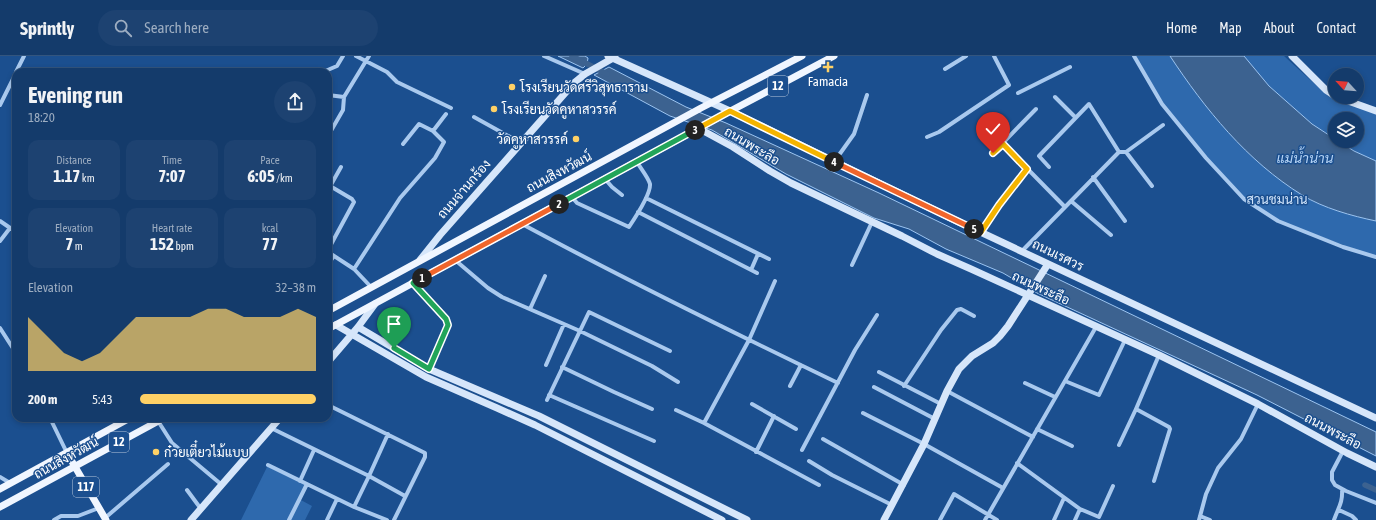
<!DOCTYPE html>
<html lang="en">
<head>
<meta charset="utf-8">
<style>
  :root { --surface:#143b6b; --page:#1d4271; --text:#f1f3f6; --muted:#9dadc1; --line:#33557e; --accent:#ffd166 }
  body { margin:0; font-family:"Asap Condensed",Sarabun,sans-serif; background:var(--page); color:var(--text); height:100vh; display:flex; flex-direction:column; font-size:15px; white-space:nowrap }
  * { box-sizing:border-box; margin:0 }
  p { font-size:13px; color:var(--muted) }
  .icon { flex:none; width:22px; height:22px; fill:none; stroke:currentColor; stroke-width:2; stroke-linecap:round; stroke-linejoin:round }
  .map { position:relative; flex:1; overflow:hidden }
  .side { position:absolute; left:12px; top:12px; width:320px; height:354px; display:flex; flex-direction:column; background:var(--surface); border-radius:12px; box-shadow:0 2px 6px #0003,0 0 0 1px var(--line) }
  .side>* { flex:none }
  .needle { width:26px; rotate:296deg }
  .tools { position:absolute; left:1328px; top:12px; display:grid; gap:8px }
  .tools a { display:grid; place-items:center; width:36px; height:36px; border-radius:50%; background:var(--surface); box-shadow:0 2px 6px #0003,0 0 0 1px var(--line); font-size:20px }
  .pin { position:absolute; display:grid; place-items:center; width:34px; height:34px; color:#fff; margin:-41px -17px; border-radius:50% 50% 50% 0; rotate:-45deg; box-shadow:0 0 4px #0007 }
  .pin .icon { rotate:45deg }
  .km { position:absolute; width:20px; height:20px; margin:-10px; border-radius:50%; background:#222; color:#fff; font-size:11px; line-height:20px; text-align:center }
  .round { display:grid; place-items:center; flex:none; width:42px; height:42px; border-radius:21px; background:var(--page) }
  .overview { display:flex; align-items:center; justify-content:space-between; height:68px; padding:0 16px }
  h1 { font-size:22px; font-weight:700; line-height:30px }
  .figures { display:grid; grid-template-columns:repeat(3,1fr); gap:6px; height:68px; padding:4px 16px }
  .figures div { display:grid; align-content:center; border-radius:10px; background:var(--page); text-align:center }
  .figures b { font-size:17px; font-weight:700 }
  .figures small { font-size:11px; font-weight:400 }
  .figures p { font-size:11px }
  .chart { height:112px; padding:8px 16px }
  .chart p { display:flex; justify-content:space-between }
  .chart svg { width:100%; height:72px; margin-top:4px; fill:var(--accent); opacity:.7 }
  ul { padding:0 16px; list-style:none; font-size:13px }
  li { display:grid; grid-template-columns:64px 48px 1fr; align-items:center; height:30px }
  li i { height:10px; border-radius:5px; background:var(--accent) }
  header { display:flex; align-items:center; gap:24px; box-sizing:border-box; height:56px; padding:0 20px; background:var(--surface); border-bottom:1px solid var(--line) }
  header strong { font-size:19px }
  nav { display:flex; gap:22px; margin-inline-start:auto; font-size:14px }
  .search { width:280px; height:36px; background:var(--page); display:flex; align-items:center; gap:10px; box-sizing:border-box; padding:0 14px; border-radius:22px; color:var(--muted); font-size:15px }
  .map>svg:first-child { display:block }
  .green { fill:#2e69ad }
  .water { fill:#3c6290; stroke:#9cc4f0 }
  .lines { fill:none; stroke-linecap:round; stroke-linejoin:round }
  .canal { stroke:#3c6290; stroke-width:5.5 }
  .street { stroke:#a9c9ee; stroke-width:4 }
  .secondary { stroke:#d6e6fa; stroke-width:7 }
  .primary { stroke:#f0f6ff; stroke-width:7 }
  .split-1-casing { stroke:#fff; stroke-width:8 }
  .split-2-casing { stroke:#fff; stroke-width:8 }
  .split-3-casing { stroke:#fff; stroke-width:8 }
  .split-4-casing { stroke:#fff; stroke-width:8 }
  .split-5-casing { stroke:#fff; stroke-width:8 }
  .split-6-casing { stroke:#fff; stroke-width:8 }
  .split-1 { stroke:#22a559; stroke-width:5 }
  .split-2 { stroke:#f0652b; stroke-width:5 }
  .split-3 { stroke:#22a559; stroke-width:5 }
  .split-4 { stroke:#f5b400; stroke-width:5 }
  .split-5 { stroke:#f0652b; stroke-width:5 }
  .split-6 { stroke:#f5b400; stroke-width:5 }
  .poi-dot { fill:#ffd166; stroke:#1b4f8f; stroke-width:1.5 }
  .labels { text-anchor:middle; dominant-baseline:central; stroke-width:3; stroke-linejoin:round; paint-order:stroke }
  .shield { fill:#1b4f8f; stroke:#bbcadd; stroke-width:1 }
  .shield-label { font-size:12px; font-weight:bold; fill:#fff }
  .poi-label { font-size:13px; fill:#fff; stroke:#1b4f8f; text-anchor:start }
  .street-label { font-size:13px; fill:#fff; stroke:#1b4f8f }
  .park-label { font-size:13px; fill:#cfe3fa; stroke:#1b4f8f }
  .water-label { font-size:14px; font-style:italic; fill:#b5d3f5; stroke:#1b4f8f }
</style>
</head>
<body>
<header>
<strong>Sprintly</strong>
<div class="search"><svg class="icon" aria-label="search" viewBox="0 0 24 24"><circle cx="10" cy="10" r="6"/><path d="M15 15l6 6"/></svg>Search here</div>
<nav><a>Home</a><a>Map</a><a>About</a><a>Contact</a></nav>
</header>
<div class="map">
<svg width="1376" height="464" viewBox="0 0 1376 464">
  <rect width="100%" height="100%" fill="#1b4f8f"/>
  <path class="green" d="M1134,0H1170C1205,53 1247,105 1302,139C1323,152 1352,160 1376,165V201L1278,165L1242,140L1215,113L1162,48Z
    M1244,0H1284L1328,40L1376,57V105L1354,95L1338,85H1357V63H1335V83L1312,68L1269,30Z
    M268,409L307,428L299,443L312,450L305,464H241Z"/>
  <path class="water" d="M558,0H585L588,2L587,8L583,12Z
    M1170,0H1244L1269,30L1312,68L1335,83V85H1338L1354,95L1376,105V165C1352,160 1323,152 1302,139C1247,105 1205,53 1170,0Z
    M609,11L686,51L726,67L879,137L1376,376V400L1257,339L1037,237L1003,217L946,193L909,173L874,162L786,118L712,74L670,60L594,19Z"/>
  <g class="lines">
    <path class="canal" d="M572,0L607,18
      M1365,429L1376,434"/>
    <path class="street" d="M356,0L387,16L397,26L451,52
      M544,0L585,18
      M1134,0L1162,48L1206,102L1244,143L1278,165L1343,191L1376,201
      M945,13L966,0
      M16,16L24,0
      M323,16L337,10L343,0
      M1018,37L1070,11
      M328,39L344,41L369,0
      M1055,41L1075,61
      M0,49L16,17
      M474,61L521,87
      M328,80L343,54L344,41
      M927,81L939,76L1009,29L994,0
      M403,88L419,68L433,75
      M1003,88L1065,151
      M1126,96L1152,130
      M993,97L1036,53
      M834,106L854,78L867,39
      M1049,111L1039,100L1089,48L1119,96
      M1093,121L1125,165
      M605,123L612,131L622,139
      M328,134L341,111
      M572,141L577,147L629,171C635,162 651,138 650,128C648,121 641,113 637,106
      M646,142L769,203
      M1071,145L1111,179
      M638,156L757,217
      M0,165L16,176
      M522,168C626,224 732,276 838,327
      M981,177L999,149L1027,113
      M0,185L10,172
      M328,194L354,146L352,143L330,130
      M1022,195L1119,96H1126L1163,69
      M328,196L354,213L371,231
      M455,204L488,232L502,241L580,275L652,310L678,326
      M328,208L334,200
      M852,209L872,166
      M354,213L400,142L435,102L444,86L433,75L446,58
      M751,214L758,198
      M413,227L448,267L429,313
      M530,253L545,220
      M0,272L16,297
      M546,309L564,268
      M562,311L614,336L652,353
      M879,316L941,348
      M1065,325L1099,339L1125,284
      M1025,327L1055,341
      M790,330L801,309
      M904,330L941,274L957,254L961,253L974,260
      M874,331L935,363
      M947,335L1033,381
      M549,339L654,385
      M547,344L589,256L670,295
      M752,348L796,373
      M328,349L425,397V401L394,464
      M1136,353L1169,371L1170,373L1154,425
      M676,354L704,367L819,429
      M863,357L924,388L1003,432
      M50,362L67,397
      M158,365L172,387L222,429
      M704,367L749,284L775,225
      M271,372L369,420L388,378
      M1037,373L1072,390
      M823,383L904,429
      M1119,389L1136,353L1159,299
      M802,394L855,294L877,259
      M1343,395L1332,416V424L1335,429L1346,435L1376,447
      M756,396L774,360
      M809,405L832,419L892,449
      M1017,407L1080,453L1099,461L1113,430
      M268,409L354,451L387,464
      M0,421L10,427
      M300,425L314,394
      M187,434L201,453
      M354,451L369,420L405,440
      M1339,454L1352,460L1356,464
      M1200,460L1210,464
      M105,462L168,408
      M54,464L61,460H78L99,452
      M289,464L307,428
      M327,464L337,443
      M940,464L954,438L997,464
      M985,464L1096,271
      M1054,464L1064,442
      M1075,464L1080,453
      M1199,464L1206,438L1218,412L1241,383L1258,348
      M1334,464C1338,452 1343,447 1342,433"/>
    <path class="secondary" d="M608,0L730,55L959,166L1376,362
      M1292,0L1326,34L1335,40
      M1337,41L1376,55
      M698,72L733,91L770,115L791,127L902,180L937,198L971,213L1159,299L1258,348L1347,397L1376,411
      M420,204L440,179L574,27L585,18L615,1
      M336,269L426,321L497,352L535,369L722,464
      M358,271L429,313L539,360L747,464
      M328,306L358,271L375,248
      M191,464L280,362
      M884,464L924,388L947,335L959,313L972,300L993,287L1000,280L1008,270L1048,208"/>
    <path class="primary" d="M328,255L701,52L802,0
      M328,273L721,60L834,0
      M67,397L106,464
      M0,433L130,362
      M0,451L164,362"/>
  </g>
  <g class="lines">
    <defs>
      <path id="split-1" d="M394,292L429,313L448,269L446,263L413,227L422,222"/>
      <path id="split-2" d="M422,222L559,148"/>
      <path id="split-3" d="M559,148L695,74"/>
      <path id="split-4" d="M695,74L730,55L834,106"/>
      <path id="split-5" d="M834,106L974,173"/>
      <path id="split-6" d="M974,173L981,176L999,149L1027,113L1003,88L993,97"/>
    </defs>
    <use href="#split-1" class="split-1-casing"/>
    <use href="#split-2" class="split-2-casing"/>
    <use href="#split-3" class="split-3-casing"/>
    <use href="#split-4" class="split-4-casing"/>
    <use href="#split-5" class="split-5-casing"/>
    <use href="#split-6" class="split-6-casing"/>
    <use href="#split-1" class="split-1"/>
    <use href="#split-2" class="split-2"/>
    <use href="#split-3" class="split-3"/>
    <use href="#split-4" class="split-4"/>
    <use href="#split-5" class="split-5"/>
    <use href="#split-6" class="split-6"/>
  </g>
  <g class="poi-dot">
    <path d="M826 5h4v4h4v4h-4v4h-4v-4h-4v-4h4z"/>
    <circle cx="512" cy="31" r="4"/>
    <circle cx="494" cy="53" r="4"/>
    <circle cx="576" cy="83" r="4"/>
    <circle cx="156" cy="396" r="4"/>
  </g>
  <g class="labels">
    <g class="shield">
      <rect x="768" y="20" width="20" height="20" rx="3"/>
      <rect x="109" y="376" width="20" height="20" rx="3"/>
      <rect x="73" y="421" width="26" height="20" rx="3"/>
    </g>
    <g class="shield-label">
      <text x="778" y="30">12</text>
      <text x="119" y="386">12</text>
      <text x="86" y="431">117</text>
    </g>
    <g class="poi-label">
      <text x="828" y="25" text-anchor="middle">Famacia</text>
      <text x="520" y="31">โรงเรียนวัดศรีวิสุทธาราม</text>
      <text x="502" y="53">โรงเรียนวัดคูหาสวรรค์</text>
      <text x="568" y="83" text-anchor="end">วัดคูหาสวรรค์</text>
      <text x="164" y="396">ก๋วยเตี๋ยวไม้แบบ</text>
    </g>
    <g class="street-label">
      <text transform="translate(752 90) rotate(31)">ถนนพระลือ</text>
      <text transform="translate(559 116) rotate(-28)">ถนนสิงหวัฒน์</text>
      <text transform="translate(464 133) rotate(-49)">ถนนจ่านกร้อง</text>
      <text transform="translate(1058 199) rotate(26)">ถนนเรศวร</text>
      <text transform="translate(1041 232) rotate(25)">ถนนพระลือ</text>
      <text transform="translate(1333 375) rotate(28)">ถนนพระลือ</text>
      <text transform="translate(66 402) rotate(-29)">ถนนสิงหวัฒน์</text>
    </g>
    <g class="park-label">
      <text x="1277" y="143">สวนชมน่าน</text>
    </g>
    <g class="water-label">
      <text x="1305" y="102">แม่น้ำน่าน</text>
    </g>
  </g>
</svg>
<div class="tools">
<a><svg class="needle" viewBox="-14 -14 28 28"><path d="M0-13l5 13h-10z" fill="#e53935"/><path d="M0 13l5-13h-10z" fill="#9dadc1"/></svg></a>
<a><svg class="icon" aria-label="layers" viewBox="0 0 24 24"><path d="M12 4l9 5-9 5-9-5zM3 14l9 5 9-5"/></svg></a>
</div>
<div class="pin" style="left:394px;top:292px;background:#1e9e55"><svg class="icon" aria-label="arrive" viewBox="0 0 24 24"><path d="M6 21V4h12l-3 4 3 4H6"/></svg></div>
<div class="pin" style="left:993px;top:97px;background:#d93025"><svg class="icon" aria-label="check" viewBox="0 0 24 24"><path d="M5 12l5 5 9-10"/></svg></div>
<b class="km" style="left:422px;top:222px">1</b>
<b class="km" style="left:559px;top:148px">2</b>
<b class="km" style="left:695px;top:74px">3</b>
<b class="km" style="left:834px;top:106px">4</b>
<b class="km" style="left:974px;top:173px">5</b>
<section class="side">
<div class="overview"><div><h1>Evening run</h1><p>18:20</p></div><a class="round"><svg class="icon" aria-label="share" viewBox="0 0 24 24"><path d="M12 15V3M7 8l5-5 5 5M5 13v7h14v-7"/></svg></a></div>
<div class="figures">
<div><p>Distance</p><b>1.17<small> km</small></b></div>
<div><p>Time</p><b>7:07</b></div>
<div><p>Pace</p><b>6:05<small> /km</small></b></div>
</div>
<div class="figures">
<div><p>Elevation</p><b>7<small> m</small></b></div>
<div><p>Heart rate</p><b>152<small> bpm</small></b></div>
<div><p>kcal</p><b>77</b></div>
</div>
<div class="chart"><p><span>Elevation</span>32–38 m</p>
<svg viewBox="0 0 160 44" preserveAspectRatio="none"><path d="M0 44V11L10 22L20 33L30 38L40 33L50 22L60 11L70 11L80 11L90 11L100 6L110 6L120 11L130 11L140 11L150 6L160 11V44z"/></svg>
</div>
<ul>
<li><b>200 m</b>5:43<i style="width:100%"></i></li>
</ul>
</section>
</div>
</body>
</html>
